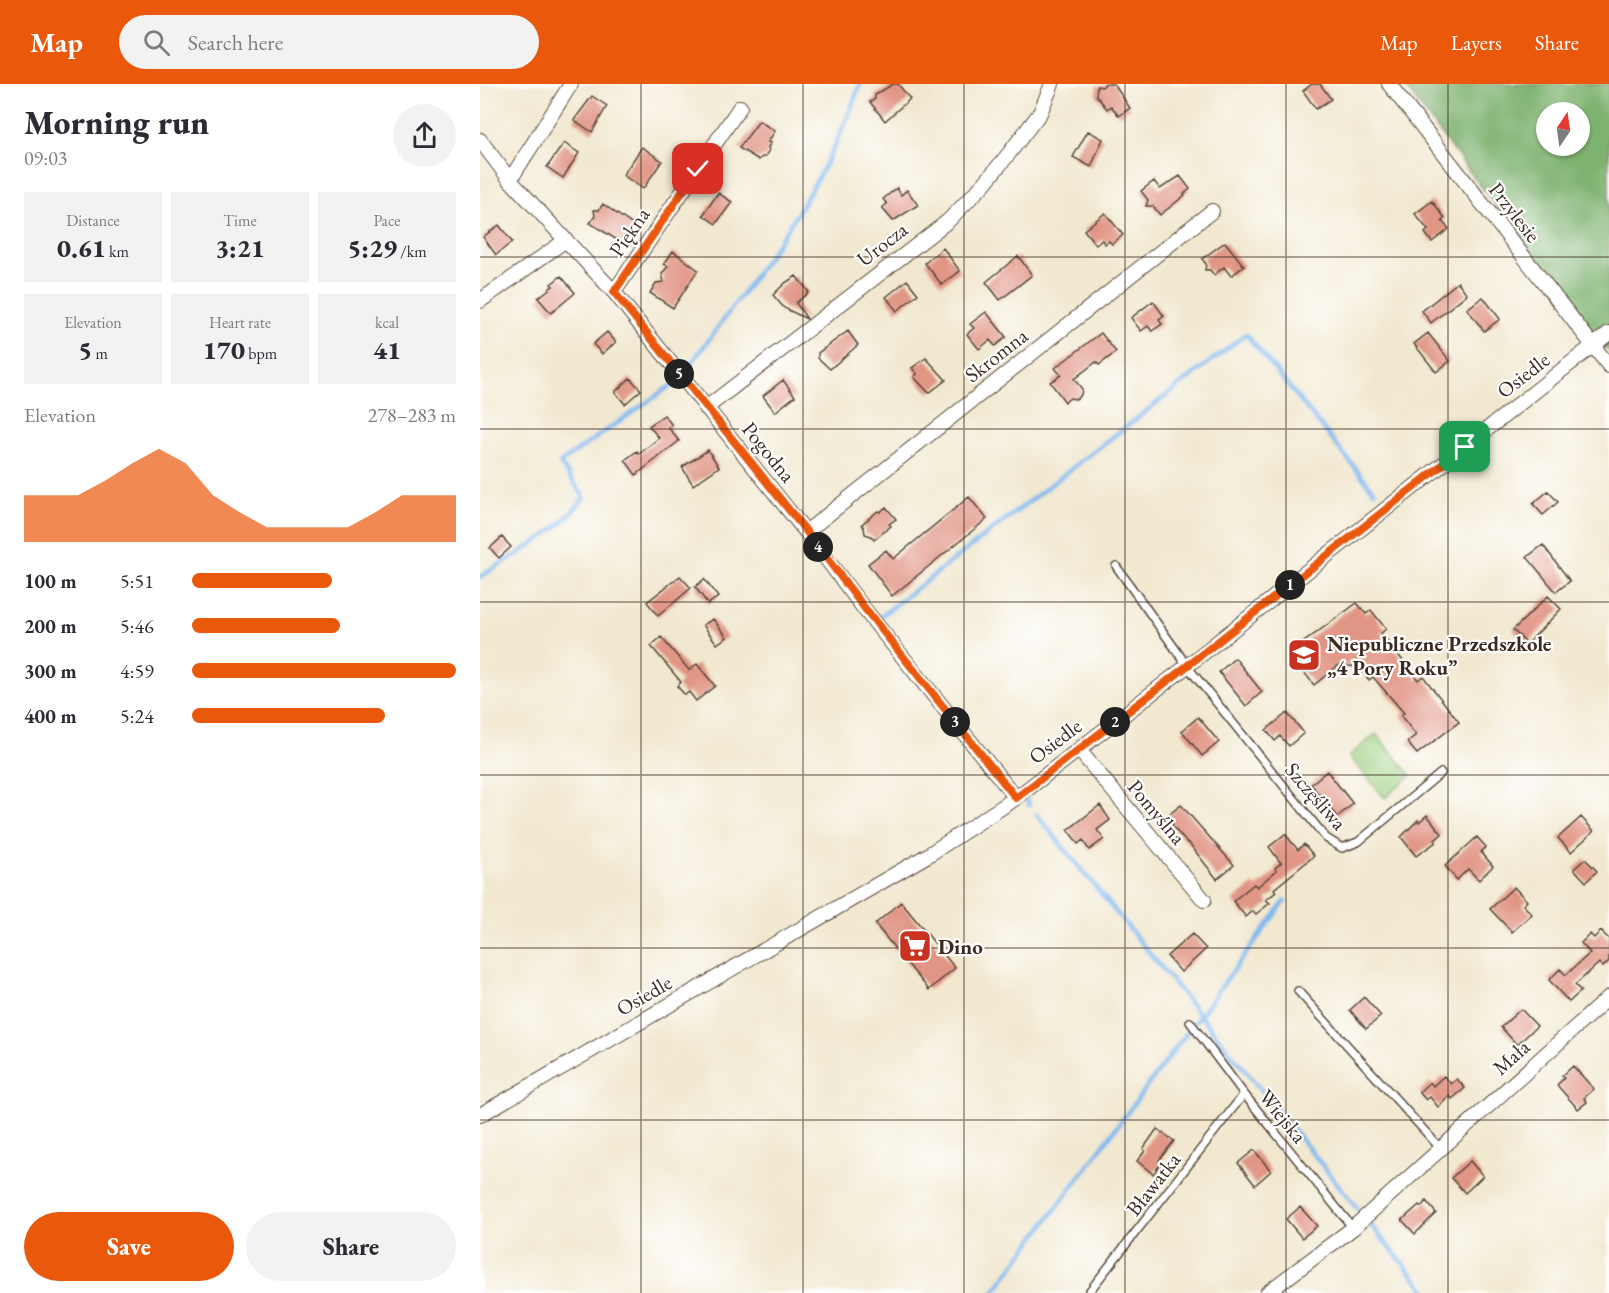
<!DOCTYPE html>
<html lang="en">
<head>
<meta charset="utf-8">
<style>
  :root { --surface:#fff; --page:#f2f2f3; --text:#2b2b33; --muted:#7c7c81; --accent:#ea580c }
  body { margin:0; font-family:"EB Garamond",serif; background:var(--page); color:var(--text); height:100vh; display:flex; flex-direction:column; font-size:22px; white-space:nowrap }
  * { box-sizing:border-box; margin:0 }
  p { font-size:20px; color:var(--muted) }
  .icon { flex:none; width:33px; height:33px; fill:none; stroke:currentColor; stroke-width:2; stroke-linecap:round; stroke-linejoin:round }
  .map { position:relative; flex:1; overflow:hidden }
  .side { display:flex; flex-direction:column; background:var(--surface); width:480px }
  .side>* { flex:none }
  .needle { width:39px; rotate:13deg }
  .fabs { position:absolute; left:1056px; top:18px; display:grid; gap:12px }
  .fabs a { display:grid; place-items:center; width:54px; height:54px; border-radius:50%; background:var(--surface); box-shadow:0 2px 4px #0004; font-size:30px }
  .pin { position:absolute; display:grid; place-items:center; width:51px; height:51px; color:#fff; margin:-26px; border-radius:12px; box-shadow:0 3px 9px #0006 }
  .km { position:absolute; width:30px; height:30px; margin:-15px; border-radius:50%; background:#222; color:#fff; font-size:16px; line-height:30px; text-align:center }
  .round { display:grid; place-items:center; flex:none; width:63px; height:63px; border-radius:32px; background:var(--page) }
  .summary { display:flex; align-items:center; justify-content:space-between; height:102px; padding:0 24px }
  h1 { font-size:33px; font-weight:800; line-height:45px }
  .metrics { display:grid; grid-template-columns:repeat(3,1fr); gap:9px; height:102px; padding:6px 24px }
  .metrics div { display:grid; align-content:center; border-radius:0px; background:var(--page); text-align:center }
  .metrics b { font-size:26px; font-weight:800 }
  .metrics small { font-size:16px; font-weight:400 }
  .metrics p { font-size:16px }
  .chart { height:168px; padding:12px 24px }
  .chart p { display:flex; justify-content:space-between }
  .chart svg { width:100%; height:108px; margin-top:6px; fill:var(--accent); opacity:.7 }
  .button { display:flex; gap:12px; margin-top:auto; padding:12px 24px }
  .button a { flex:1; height:69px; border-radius:36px; background:var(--accent); color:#fff; font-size:24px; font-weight:800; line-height:69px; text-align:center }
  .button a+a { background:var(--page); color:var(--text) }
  ul { padding:0 24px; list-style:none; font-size:20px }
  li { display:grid; grid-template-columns:96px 72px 1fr; align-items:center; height:45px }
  li i { height:15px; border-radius:8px; background:var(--accent) }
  header { display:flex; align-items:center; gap:36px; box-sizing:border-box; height:84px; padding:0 30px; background:var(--accent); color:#fff }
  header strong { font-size:28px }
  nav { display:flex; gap:33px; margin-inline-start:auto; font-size:21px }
  .search { width:420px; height:54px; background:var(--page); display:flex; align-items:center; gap:15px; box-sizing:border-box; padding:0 21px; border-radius:33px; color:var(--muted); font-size:22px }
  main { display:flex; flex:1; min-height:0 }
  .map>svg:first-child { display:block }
  .green { fill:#9dd081; stroke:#6c7d50; stroke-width:1.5 }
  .forest { fill:#7eb26f; stroke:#5c6e46; stroke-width:1.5; fill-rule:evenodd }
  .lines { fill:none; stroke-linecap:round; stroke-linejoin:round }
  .stream { stroke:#7eb8ef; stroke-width:4.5 }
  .building { fill:#e19585 }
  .service-casing { stroke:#564639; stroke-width:10 }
  .minor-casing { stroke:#564639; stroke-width:16 }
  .service { stroke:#fff; stroke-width:7 }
  .minor { stroke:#fff; stroke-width:14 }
  .route-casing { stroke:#fff; stroke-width:12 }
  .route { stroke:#ea580c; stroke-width:8 }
  .grid { fill:none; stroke:#3b2a1e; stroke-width:1.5; stroke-opacity:0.55 }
  .labels { text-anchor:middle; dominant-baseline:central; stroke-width:4.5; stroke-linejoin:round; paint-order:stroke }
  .street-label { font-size:21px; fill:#3b2a1e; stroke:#fff }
  .poi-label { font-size:21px; font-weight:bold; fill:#3b2a1e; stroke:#fff; text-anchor:start }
</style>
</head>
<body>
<header>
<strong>Map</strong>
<div class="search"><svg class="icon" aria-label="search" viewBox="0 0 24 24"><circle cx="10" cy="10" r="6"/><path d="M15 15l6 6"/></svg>Search here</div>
<nav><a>Map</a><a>Layers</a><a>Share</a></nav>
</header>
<main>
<section class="side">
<div class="summary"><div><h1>Morning run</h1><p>09:03</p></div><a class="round"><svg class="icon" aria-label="share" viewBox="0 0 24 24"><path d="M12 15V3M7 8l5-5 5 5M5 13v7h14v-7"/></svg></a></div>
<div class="metrics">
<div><p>Distance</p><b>0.61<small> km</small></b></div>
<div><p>Time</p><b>3:21</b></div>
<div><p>Pace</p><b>5:29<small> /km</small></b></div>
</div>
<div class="metrics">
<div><p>Elevation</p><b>5<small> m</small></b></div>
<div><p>Heart rate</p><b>170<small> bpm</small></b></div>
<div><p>kcal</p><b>41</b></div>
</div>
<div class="chart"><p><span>Elevation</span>278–283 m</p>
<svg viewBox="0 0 160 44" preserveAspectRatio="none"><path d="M0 44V25L10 25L20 25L30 19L40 12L50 6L60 12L70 25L80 32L90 38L100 38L110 38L120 38L130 32L140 25L150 25L160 25V44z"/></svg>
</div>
<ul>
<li><b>100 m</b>5:51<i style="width:53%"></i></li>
<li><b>200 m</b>5:46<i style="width:56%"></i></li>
<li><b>300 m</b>4:59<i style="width:100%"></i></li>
<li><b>400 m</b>5:24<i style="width:73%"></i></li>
</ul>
<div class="button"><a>Save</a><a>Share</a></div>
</section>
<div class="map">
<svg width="1129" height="1209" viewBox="0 0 1129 1209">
  <rect width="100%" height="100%" fill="#fff"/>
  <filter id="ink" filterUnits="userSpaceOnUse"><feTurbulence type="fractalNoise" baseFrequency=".0167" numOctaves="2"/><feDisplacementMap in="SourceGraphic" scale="12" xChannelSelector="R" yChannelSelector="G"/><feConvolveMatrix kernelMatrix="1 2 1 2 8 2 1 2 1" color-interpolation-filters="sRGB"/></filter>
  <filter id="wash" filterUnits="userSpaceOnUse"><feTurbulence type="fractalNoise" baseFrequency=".008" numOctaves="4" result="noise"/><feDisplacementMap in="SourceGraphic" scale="24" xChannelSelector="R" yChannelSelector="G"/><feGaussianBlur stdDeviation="1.35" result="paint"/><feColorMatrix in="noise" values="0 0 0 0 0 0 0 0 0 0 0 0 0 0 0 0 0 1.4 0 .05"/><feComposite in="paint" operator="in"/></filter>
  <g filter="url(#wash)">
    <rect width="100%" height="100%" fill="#f1e8cf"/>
    <path class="green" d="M896,650L931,691L905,714L869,672Z"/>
    <path class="forest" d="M923,0H1129V267L1112,248ZM1066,28H1100V62H1066Z"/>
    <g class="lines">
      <path class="stream" d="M208,284C273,195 345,105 380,0
        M0,493C36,470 81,448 104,413L80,379L193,300
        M401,532L766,250L894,407
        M547,717L549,721
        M557,731L877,1124
        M715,938L805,817
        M889,1139L948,1209
        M513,1209L709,946"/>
    </g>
    <g id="blocks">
      <path class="building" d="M413,0H418L430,15L405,37L390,18L395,15V11Z
        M625,0H634L650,24L639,32L631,22L627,25L616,11L617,2L622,3Z
        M832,0H840L851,15L836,25L823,7Z
        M112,12L127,22L112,48L94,36Z
        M279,37L295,47L288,58L291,59L288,63L289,66L285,73H282L279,76L259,64Z
        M608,47L623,55L611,83L593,73Z
        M84,59L99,69L83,94L67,83Z
        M162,63L182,77L163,105L143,91Z
        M700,92L710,105L704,110L705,111L680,131L673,122H666L668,116L661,107L674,97L680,105Z
        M417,104L421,111L427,106L438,121L413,137L402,124L407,120L403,115Z
        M238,109L252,118L236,140L223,131Z
        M952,117L965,134L962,137L969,145L952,158L945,149L948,146L935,130Z
        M123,120L154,142L142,159L110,139L115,132L114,126H119Z
        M625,129L643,151L632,160L629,157L625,160L622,156L616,161L604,146Z
        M19,141L32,158L16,171L3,153Z
        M745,158L764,182L751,192L744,183L734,191L730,186H725L726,180L722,175Z
        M463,164L480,187L462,201L445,179Z
        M193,167L218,186L193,224L170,209L176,199L184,198L182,190L188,182L184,180Z
        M538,172L552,191L520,216L506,198Z
        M81,192L95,209L71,229L58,214L73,202L71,200Z
        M316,192L329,208L316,219L327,235L304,224L293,211L305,199Z
        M427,196L438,210L417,227L406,213Z
        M978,198L987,210L951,239L942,227Z
        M1003,213L1020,235L1004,247L987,225Z
        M673,217L684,232L679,236L682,240L672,247L668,242L661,247L651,234Z
        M506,228L526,253L515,262L510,256L499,265L487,250L494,244L490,240Z
        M368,247L378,261L350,285L338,274V269Z
        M127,248L136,258L122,270L113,260Z
        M621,249L636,268L619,281L616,278L594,295L602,305L601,311L596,315L590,314L585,318L570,298L581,291L575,284Z
        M948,249L970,277L956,288L934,260Z
        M446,274L466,296L449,309L434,293L437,290L432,284Z
        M150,294L161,306L145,320L135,308Z
        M303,296L315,312L295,328L283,312Z
        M184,331L192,341L188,343L199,357L156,391L145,376L157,367L159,370L179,354L169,342Z
        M228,366L239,383L213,401L202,383Z
        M1068,407L1078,418L1063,431L1053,420Z
        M489,413L507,435L412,512L388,480L406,466L413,475Z
        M406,423L416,435L409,440L411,442L394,456L391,452L385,450L384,444L382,440L398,427L400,428Z
        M22,453L31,463L19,474L10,464Z
        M1063,461L1090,497L1076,508L1047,473Z
        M200,492L211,504L178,532L167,518Z
        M224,495L238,513L228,520L215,503Z
        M1068,512L1081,525L1047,560L1033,546Z
        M877,519L886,530L891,526L906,545L901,549L938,596L943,592L979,638L937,670L927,658L936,651L921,632L924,629L893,593L889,596L879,583L859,581L834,601L809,569Z
        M233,535L247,553L237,560L223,541Z
        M181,553L209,586L217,580L235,602L216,617L209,608L205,611L197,602L201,598L171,562Z
        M755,574L782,608L766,622L739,588Z
        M807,629L824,649L809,662L800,652L795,657L786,646Z
        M718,633L739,658L722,672L702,647Z
        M847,687L873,720L857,733L831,700Z
        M620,721L630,736L617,746L624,755L609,766L603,756L598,760L588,746Z
        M701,721L754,781L737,795L708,758L707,759L692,742L693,740L687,732Z
        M947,731L962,750L955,756L956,758L936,772L921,753L938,736L939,738Z
        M1101,733L1114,747L1091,768L1078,754Z
        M805,750L818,766L824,760L834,772L794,805L796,808L786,816L790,819L776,830L773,827L766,833L753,817L774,800L777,803L796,787L795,784L801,779L789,763Z
        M997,753L1006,763L1001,768L1013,782L999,796L988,785L977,796L965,782Z
        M1105,775L1117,787L1106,798L1094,785Z
        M1034,803L1047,817L1043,821L1052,830L1032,848L1010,825Z
        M421,818L475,884L449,906L395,840Z
        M1121,847L1129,855V877L1123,883L1119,879L1095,901L1101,907L1089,918L1069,896L1080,885L1086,891L1110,869L1101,859L1110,850L1114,854Z
        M712,850L726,865L701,888L687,872Z
        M884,913L901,932L886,945L870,926Z
        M1041,925L1057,942L1037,961L1021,943Z
        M1093,982L1114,1005L1104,1014L1107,1018L1098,1025L1077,1001L1084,994L1082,992Z
        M964,992L971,1000L977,995L985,1004L972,1015L970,1012L958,1023L950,1013L946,1016L939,1008L950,998L953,1002Z
        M677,1045L694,1057L679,1076L682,1078L673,1090L657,1077L665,1067L663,1065Z
        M774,1066L791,1087L775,1101L758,1079Z
        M990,1077L1003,1092L985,1109L971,1094Z
        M946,1117L956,1129L935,1150L922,1136L939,1121L941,1123Z
        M820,1123L837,1142L822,1154L806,1135Z"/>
    </g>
  </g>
  <g filter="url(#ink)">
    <use href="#blocks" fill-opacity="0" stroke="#564639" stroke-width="1.5"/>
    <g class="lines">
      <defs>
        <path id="service" d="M636,482L711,587L846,754L862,764L878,758L961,689
          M818,907L961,1065
          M710,938L764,1010L873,1144
          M608,1209L764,1010"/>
        <path id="minor" d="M909,0L1129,282
          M0,56L30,96L134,208L326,448L385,526L536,714
          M30,96L91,0
          M134,208L260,23
          M0,217L86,156
          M226,324L468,137L504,100L527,72L560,29L572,0
          M326,448L732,127
          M599,666L724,816
          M0,1031L448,771L536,714L707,582L1129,249
          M787,1209L873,1144L1129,913"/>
      </defs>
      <use href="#service" class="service-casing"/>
      <use href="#minor" class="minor-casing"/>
      <use href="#service" class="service"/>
      <use href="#minor" class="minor"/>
    </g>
  </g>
  <g class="lines" filter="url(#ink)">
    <defs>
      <path id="route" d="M218,85L134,208L326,447L386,526L536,714L707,582L985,363"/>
    </defs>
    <use href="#route" class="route-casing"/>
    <use href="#route" class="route"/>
  </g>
  <path class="grid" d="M161,0V1209M323,0V1209M484,0V1209M645,0V1209M806,0V1209M968,0V1209M0,173H1129M0,345H1129M0,518H1129M0,691H1129M0,864H1129M0,1036H1129"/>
  <defs>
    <symbol id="school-square" viewBox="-11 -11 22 22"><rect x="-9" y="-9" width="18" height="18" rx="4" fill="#c8321e" stroke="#fff"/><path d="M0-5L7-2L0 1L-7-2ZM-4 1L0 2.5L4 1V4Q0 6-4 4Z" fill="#fff"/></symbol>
    <symbol id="supermarket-square" viewBox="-11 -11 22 22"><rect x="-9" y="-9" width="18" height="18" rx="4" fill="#c8321e" stroke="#fff"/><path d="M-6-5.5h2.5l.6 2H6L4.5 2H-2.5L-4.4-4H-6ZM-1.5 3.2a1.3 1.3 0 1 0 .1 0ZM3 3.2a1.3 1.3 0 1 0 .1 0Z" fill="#fff"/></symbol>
  </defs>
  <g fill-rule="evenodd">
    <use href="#school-square" x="805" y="552" width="38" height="38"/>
    <use href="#supermarket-square" x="416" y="843" width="38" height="38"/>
  </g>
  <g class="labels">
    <g class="street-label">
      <text transform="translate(1035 128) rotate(52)">Przylesie</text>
      <text transform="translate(149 148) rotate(-56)">Piękna</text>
      <text transform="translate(402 160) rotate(-38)">Urocza</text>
      <text transform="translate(516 271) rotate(-38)">Skromna</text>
      <text transform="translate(1043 291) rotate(-38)">Osiedle</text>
      <text transform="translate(289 368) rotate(51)">Pogodna</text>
      <text transform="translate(575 657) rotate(-37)">Osiedle</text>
      <text transform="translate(836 712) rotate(49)">Szczęśliwa</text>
      <text transform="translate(677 728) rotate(50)">Pomyślna</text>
      <text transform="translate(164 911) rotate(-30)">Osiedle</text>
      <text transform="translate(1031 973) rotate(-42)">Mała</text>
      <text transform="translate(803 1032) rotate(51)">Wiejska</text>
      <text transform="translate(673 1100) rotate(-52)">Bławatka</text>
    </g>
    <g class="poi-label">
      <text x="847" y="559">Niepubliczne Przedszkole<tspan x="847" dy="24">„4 Pory Roku”</tspan></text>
      <text x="458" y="862">Dino</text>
    </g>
  </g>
</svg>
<div class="fabs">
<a><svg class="needle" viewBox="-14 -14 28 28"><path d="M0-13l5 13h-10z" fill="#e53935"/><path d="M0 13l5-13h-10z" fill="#7c7c81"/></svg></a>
</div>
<div class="pin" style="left:985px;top:363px;background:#1e9e55"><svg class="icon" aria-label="arrive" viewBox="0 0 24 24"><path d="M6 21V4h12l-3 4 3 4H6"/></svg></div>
<div class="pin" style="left:218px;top:85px;background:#d93025"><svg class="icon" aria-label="check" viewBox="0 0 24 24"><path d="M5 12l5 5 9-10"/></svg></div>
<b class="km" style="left:810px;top:501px">1</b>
<b class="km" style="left:635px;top:638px">2</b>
<b class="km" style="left:475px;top:638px">3</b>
<b class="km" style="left:338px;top:463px">4</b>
<b class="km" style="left:199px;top:290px">5</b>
</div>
</main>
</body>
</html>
